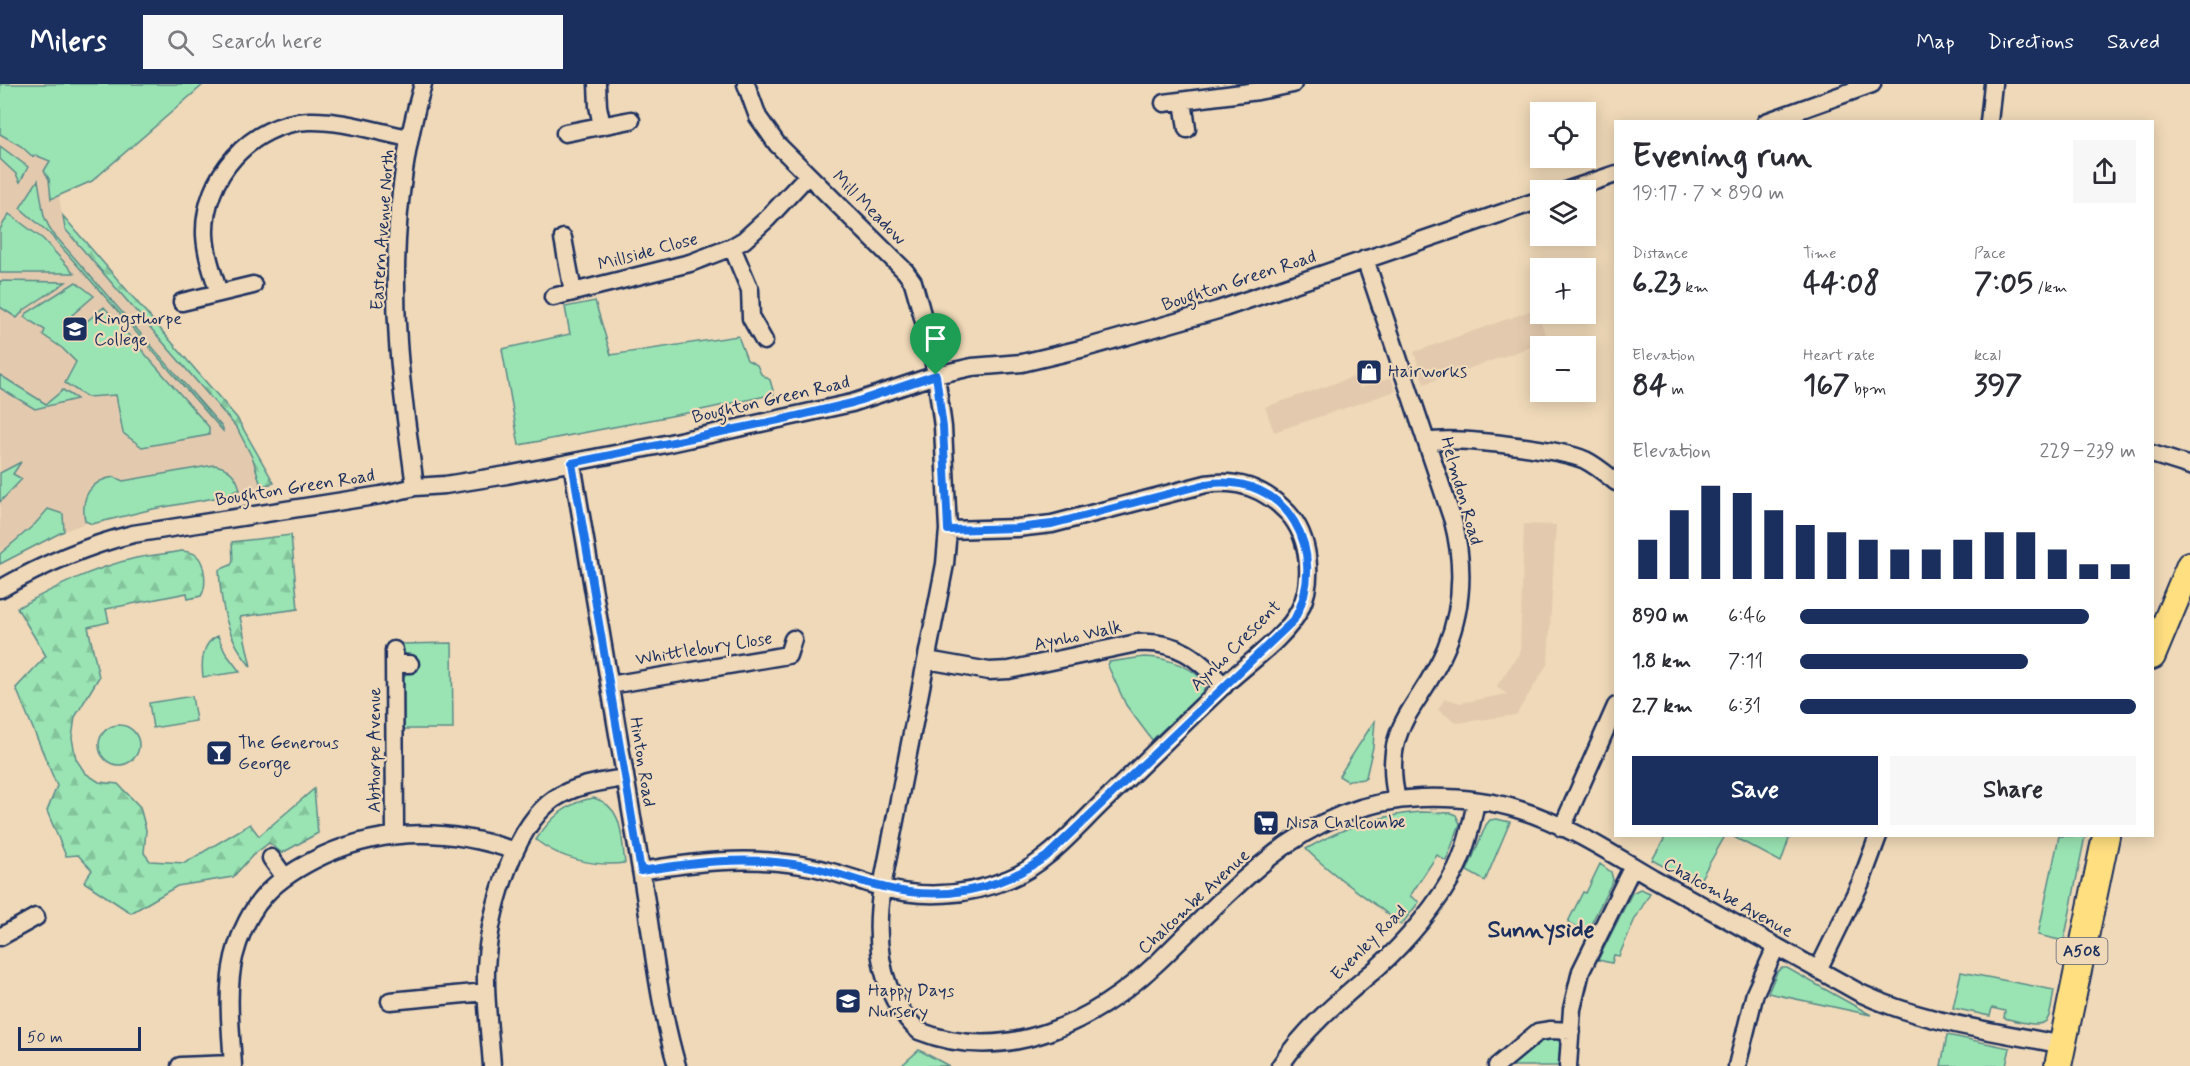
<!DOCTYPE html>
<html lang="en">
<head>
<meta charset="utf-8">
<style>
  :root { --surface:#fff; --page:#f7f7f7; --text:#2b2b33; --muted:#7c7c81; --accent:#1b2f5e }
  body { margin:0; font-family:Mynerve,sans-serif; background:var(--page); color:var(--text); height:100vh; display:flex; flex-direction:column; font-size:22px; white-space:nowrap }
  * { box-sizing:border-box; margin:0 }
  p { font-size:20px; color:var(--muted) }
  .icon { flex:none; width:33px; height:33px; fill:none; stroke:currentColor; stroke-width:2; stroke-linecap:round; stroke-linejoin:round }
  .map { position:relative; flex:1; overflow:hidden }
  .drawer { position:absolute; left:1614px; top:36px; width:540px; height:717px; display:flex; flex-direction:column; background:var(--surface); border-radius:0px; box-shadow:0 3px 15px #0003 }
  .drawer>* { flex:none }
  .buttons { position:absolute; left:1530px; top:18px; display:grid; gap:12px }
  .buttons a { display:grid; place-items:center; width:66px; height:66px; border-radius:0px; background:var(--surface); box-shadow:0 3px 15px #0003; font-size:30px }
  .scale { position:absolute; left:18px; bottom:15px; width:123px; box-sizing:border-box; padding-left:6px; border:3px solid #1b2f5e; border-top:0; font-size:16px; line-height:21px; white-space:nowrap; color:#1b2f5e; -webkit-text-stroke:4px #efd9b8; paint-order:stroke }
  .pin { position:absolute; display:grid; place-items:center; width:51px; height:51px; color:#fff; margin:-62px -26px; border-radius:50% 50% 50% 0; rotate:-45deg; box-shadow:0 0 6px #0007 }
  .pin .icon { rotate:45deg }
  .round { display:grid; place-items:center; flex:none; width:63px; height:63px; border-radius:0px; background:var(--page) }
  .overview { display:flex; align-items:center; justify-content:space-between; height:102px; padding:0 18px }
  h1 { font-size:33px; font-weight:700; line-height:45px }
  .stats { display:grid; grid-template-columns:repeat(3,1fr); gap:9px; height:102px; padding:6px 18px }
  .stats div { display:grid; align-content:center }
  .stats b { font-size:30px; font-weight:700 }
  .stats small { font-size:16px; font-weight:400 }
  .stats p { font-size:16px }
  .chart { height:168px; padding:12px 18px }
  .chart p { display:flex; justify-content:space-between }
  .chart svg { width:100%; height:108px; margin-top:6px; stroke:var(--accent); stroke-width:6 }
  .button { display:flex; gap:12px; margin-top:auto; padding:12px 18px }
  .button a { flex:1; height:69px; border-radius:0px; background:var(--accent); color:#fff; font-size:24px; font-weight:700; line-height:69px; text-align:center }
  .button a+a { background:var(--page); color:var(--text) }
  ul { padding:0 18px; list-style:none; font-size:20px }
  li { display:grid; grid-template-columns:96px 72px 1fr; align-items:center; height:45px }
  li i { height:15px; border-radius:8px; background:var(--accent) }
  header { display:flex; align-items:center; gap:36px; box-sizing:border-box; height:84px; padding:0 30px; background:var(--accent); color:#fff }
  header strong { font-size:28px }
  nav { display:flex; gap:33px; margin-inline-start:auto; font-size:21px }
  .search { width:420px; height:54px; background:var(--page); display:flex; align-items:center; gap:15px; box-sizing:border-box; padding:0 21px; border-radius:0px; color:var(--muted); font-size:22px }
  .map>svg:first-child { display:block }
  .built { fill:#e3caae }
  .green { fill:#9ae4b3; stroke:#5a8a88; stroke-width:1.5 }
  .forest { fill:url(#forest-firs); stroke:#5a8a88; stroke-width:1.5 }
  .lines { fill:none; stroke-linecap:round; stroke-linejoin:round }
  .minor-casing { stroke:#1b2f5e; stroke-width:21 }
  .highway-casing { stroke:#1b2f5e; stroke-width:30 }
  .minor { stroke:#efd9b8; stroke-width:16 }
  .highway { stroke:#ffdf80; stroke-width:26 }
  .route-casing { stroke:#fff; stroke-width:12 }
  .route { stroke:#1a73e8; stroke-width:8 }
  .labels { text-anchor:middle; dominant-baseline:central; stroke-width:4.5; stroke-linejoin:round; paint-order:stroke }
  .shield { fill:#efd9b8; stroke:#5b6279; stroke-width:1.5 }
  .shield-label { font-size:16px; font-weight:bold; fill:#1b2f5e }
  .street-label { font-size:18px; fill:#1b2f5e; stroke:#efd9b8 }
  .poi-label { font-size:18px; fill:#1b2f5e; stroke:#efd9b8; text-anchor:start }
  .district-label { font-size:24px; font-weight:bold; fill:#1b2f5e; stroke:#efd9b8 }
</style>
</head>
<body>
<header>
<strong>Milers</strong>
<div class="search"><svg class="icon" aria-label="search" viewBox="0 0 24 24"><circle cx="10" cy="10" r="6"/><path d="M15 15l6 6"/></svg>Search here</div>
<nav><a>Map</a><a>Directions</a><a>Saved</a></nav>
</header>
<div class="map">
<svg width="2190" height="982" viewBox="0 0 2190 982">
  <defs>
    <pattern id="forest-firs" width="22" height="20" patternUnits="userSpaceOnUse" patternTransform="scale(1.5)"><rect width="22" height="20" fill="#9ae4b3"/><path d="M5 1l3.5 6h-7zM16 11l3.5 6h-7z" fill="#84c49c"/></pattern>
  </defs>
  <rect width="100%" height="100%" fill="#efd9b8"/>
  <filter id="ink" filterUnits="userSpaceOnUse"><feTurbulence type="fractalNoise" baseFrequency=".0167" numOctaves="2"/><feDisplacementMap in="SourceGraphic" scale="12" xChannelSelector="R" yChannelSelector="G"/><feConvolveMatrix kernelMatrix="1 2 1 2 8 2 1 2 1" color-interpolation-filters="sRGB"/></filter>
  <g filter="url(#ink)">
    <path class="built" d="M0,0H204L92,97L59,113L65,145L237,344L253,375L261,402L106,432L64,447L0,480Z
      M1536,225L1548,257L1424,300L1414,268Z
      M1356,292L1360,304L1391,294L1396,307L1274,348L1265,323Z
      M1524,440L1556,441L1548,579L1516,631L1457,639L1438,626L1445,614L1460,619L1507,610L1496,603L1520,568Z"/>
    <path class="green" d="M0,0H204L92,97L51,115L49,95L44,87L50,77L35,71L33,73L21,62L0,50Z
      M0,62L28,83L20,98L16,90L0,75Z
      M38,96L44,132L51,147L223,344V347L49,149L20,124Z
      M9,130L43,155L74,189H0V145Z
      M0,197L66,198L24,226L17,234L0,223Z
      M76,198L94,212L72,231L81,242L104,223L209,343V351L142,363L123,349L116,311L87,313L65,299L76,278L62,264L43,251L45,246L24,233L27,229Z
      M595,217L611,271L738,252L747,276L757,281L761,290L770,296L774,310L692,328L519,361L502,265L570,250L565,223Z
      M0,291L46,320L63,306L77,315L35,325L0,304Z
      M21,378L13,390L22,395L0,418V389Z
      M214,381C229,383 237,392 240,406L233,407L231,411L153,425L92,440L85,437C80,413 91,396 114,393L123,397Z
      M48,425L63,430L64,447L0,480V470L35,440Z
      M218,552L225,568L240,588L203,593C201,578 202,558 218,552Z
      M452,559L453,645H403V594L407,588L417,585L416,576L405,570L402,560Z
      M1144,573C1163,573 1198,583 1205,602L1203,608L1152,656L1126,621L1108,582L1109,578Z
      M192,612L196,637L153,644L149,619Z
      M1375,636L1373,663L1366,693C1360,699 1354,693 1347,697L1339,692Z
      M99 661a20 20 0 1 1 40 0a20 20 0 1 1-40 0Z
      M594,714C624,723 621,753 625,779C595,783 560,775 536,756C549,735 569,717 594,714Z
      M1420,728L1452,729L1456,731L1460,740L1446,777L1437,771L1410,812L1419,818L1401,841C1370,814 1334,794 1306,765C1344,743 1376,732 1420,728Z
      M1496,735L1510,738L1485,797L1467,787L1486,741L1490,736Z
      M1666,752H1725L1697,801L1652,776Z
      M1732,752H1790L1781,778Z
      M2059,752H2085L2064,857L2038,851Z
      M1600,780L1611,788L1613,796L1587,848L1568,838L1583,808L1586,809Z
      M1640,805L1650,809L1634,837L1619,872L1614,871L1612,879L1598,876L1632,809Z
      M1782,884H1787L1871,931L1768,909L1777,888Z
      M1961,888L2054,906C2052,915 2052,929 2047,936C2041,945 2013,936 2004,934L2005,927L1992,924L1990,932L1953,924Z
      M1947,951L2010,964L2006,982H1941Z
      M1554,952C1564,960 1562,970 1562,982H1509L1545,953Z
      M919,966L949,982H901Z"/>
    <path class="forest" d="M63,132L237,334L274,399L261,402L253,375L237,344L65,145Z
      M291,451L298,525L240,533L251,583C227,554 221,523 219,486L231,481L233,477L232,458Z
      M182,467C187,468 192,468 196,471C206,479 207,503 201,512L188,515L187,509L106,525L109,538L88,543L99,593L75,633L72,654L76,675L85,689L99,698L118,700L140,723L146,746L144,769L150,777L185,779L250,740L259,752L314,705L318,749L282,769L269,759L252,772L233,793L177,802L131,829L84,798L92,786L78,771L66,772L47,727L57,702L16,604L46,572L17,524C55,503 93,484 136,474C151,471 167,470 182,467Z"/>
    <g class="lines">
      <defs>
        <path id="minor" d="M597,0L598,22L602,42
          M746,0L758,33L777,60L905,187L913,198L917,212L930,259L936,291L943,343L948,446L945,480L882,803C874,855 878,910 919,947C1007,982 1095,938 1159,877C1194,843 1229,806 1268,775C1312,739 1364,716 1421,714C1454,713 1489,716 1520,726C1566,740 1612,770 1653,794C1722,833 1791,871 1860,909C1923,939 1995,947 2063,961
          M1183,17L1187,45
          M1164,19L1258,7L1293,0
          M1766,38L1872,0
          M1989,38L1993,0
          M565,49L631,36
          M1568,106L1616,90
          M563,154L573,208
          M732,163L750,206L751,234L764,257
          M1365,175L1453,437C1464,479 1463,523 1446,564C1420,626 1380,640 1397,716
          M219,209C213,190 206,171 205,151C203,93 251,39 309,37C342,36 377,48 409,54
          M553,213L690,179L732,163L744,156L767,135L808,91
          M182,218L253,201
          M1427,358C1454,352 1560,365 1585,376C1597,382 1606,390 1616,398
          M2152,370L2190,382
          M572,379C596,514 618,650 641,786C652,851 658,918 677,982
          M415,403C409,355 401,306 398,258C392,172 399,82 423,0
          M0,505C42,481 85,462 133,450L381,411L415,403L445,401L507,391L656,362L852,319L936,291L972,283L1022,279L1085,264L1218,226L1540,116
          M394,566L395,751
          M927,576L989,587L1009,586L1137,559C1177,556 1198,574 1224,602
          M394,580H410
          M610,601L788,571L793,555
          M1562,744L1616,622
          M271,774L284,792
          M641,787C694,778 747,772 801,781C828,785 854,795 880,803C923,815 968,812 1009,795C1046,780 1074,746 1102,719C1142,681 1181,642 1221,604C1244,582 1287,553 1300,525C1314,497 1310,453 1288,429C1265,405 1239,395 1206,400L1052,440L1017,444L948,446
          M0,853L36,833
          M1818,886L1861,798L1878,752
          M390,917L486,908
          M180,982L232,980
          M233,982C231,946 226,908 234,873C248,818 275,794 324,771C386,743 452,745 515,767
          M492,982C490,950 485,918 486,886C488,835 511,745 554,715C575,701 600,698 624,694
          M1280,982C1306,943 1342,914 1377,884C1406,858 1440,818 1457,783C1467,762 1472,739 1476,717
          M1497,982L1538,948L1551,946L1571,947
          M1568,982L1572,925L1581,887L1633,782
          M1737,982L1755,909L1776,863"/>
        <path id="highway" d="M2152,572L2190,481
          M2058,982L2106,752"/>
      </defs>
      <use href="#minor" class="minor-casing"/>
      <use href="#highway" class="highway-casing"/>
      <use href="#minor" class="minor"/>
      <use href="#highway" class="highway"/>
    </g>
  </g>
  <g class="lines" filter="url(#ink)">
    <defs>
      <path id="route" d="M936,291L943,343L948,446L1017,444L1052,440L1206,400C1287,387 1331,468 1294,536L1047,772C998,807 941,818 883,803C855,797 828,785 800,781C746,772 694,778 641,787L572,379L784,335L852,319Z"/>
    </defs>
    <use href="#route" class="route-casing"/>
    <use href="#route" class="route"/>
  </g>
  <defs>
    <symbol id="school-square" viewBox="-11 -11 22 22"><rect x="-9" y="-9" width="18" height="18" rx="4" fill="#1b2f5e" stroke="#efd9b8"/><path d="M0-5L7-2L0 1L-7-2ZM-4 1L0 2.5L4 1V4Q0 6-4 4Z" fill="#fff"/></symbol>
    <symbol id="shop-square" viewBox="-11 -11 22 22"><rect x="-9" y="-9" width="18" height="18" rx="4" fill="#1b2f5e" stroke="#efd9b8"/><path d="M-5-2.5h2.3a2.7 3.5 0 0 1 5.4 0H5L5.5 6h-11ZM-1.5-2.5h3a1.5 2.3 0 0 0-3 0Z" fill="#fff"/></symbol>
    <symbol id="bar-square" viewBox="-11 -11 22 22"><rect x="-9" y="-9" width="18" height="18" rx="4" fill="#1b2f5e" stroke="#efd9b8"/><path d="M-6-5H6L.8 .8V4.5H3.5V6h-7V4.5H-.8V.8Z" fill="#fff"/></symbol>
    <symbol id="supermarket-square" viewBox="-11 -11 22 22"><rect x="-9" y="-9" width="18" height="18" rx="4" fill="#1b2f5e" stroke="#efd9b8"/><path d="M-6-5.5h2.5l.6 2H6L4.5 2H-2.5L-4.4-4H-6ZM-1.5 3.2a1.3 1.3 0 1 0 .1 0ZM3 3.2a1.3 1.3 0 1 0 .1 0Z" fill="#fff"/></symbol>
  </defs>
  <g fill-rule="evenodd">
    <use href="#school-square" x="60" y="230" width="30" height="30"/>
    <use href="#shop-square" x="1354" y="273" width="30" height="30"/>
    <use href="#bar-square" x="204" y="654" width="30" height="30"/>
    <use href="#supermarket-square" x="1251" y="724" width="30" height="30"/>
    <use href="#school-square" x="833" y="902" width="30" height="30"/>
  </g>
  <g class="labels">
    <rect class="shield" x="2056.5" y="854" width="51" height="26" rx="4.5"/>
    <g class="shield-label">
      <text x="2082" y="867">A508</text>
    </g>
    <g class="street-label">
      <text transform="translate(869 124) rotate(45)">Mill Meadow</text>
      <text transform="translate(383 146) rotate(-86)">Eastern Avenue North</text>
      <text transform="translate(648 168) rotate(-15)">Millside Close</text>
      <text transform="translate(1239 197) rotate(-18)">Boughton Green Road</text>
      <text transform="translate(771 316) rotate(-13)">Boughton Green Road</text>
      <text transform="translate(295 404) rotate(-9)">Boughton Green Road</text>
      <text transform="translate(1461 407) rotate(74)">Helmdon Road</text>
      <text transform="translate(1078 552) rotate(-12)">Aynho Walk</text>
      <text transform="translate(1236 562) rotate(-45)">Aynho Crescent</text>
      <text transform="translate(704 565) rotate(-9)">Whittlebury Close</text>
      <text transform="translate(375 666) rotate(-90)">Abthorpe Avenue</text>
      <text transform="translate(642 678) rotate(81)">Hinton Road</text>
      <text transform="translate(1728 814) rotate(29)">Chalcombe Avenue</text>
      <text transform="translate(1194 818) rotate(-43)">Chalcombe Avenue</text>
      <text transform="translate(1369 859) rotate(-45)">Evenley Road</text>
    </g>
    <g class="poi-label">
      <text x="94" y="235">Kingsthorpe<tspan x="94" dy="21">College</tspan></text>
      <text x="1388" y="288">Hairworks</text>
      <text x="238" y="659">The Generous<tspan x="238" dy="21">George</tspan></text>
      <text x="1286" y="739">Nisa Chalcombe</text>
      <text x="868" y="907">Happy Days<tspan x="868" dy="21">Nursery</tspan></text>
    </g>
    <g class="district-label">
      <text x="1541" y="846">Sunnyside</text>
    </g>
  </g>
</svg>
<div class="buttons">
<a><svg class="icon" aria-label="locate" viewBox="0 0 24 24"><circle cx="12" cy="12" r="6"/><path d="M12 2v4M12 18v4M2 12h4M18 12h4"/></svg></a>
<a><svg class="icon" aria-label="layers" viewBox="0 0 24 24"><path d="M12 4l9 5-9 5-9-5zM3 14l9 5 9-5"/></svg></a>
<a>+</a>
<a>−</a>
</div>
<div class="scale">50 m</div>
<div class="pin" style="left:936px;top:291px;background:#1e9e55"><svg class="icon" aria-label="arrive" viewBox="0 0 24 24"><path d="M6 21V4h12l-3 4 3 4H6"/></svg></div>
<section class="drawer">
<div class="overview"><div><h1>Evening run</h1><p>19:17 · 7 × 890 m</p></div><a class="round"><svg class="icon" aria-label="share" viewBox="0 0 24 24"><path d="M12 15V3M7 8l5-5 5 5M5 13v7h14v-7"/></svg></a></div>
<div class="stats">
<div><p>Distance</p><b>6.23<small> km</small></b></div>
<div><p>Time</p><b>44:08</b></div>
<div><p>Pace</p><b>7:05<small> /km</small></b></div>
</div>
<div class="stats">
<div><p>Elevation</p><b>84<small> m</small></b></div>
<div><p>Heart rate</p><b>167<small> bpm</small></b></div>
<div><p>kcal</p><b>397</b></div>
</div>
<div class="chart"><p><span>Elevation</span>229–239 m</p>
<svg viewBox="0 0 160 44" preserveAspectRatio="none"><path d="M5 44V28M15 44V16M25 44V6M35 44V9M45 44V16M55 44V22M65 44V25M75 44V28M85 44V32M95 44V32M105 44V28M115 44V25M125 44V25M135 44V32M145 44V38M155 44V38"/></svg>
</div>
<ul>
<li><b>890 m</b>6:46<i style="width:86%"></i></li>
<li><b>1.8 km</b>7:11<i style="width:68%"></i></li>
<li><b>2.7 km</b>6:31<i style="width:100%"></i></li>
</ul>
<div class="button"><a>Save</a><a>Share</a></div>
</section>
</div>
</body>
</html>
